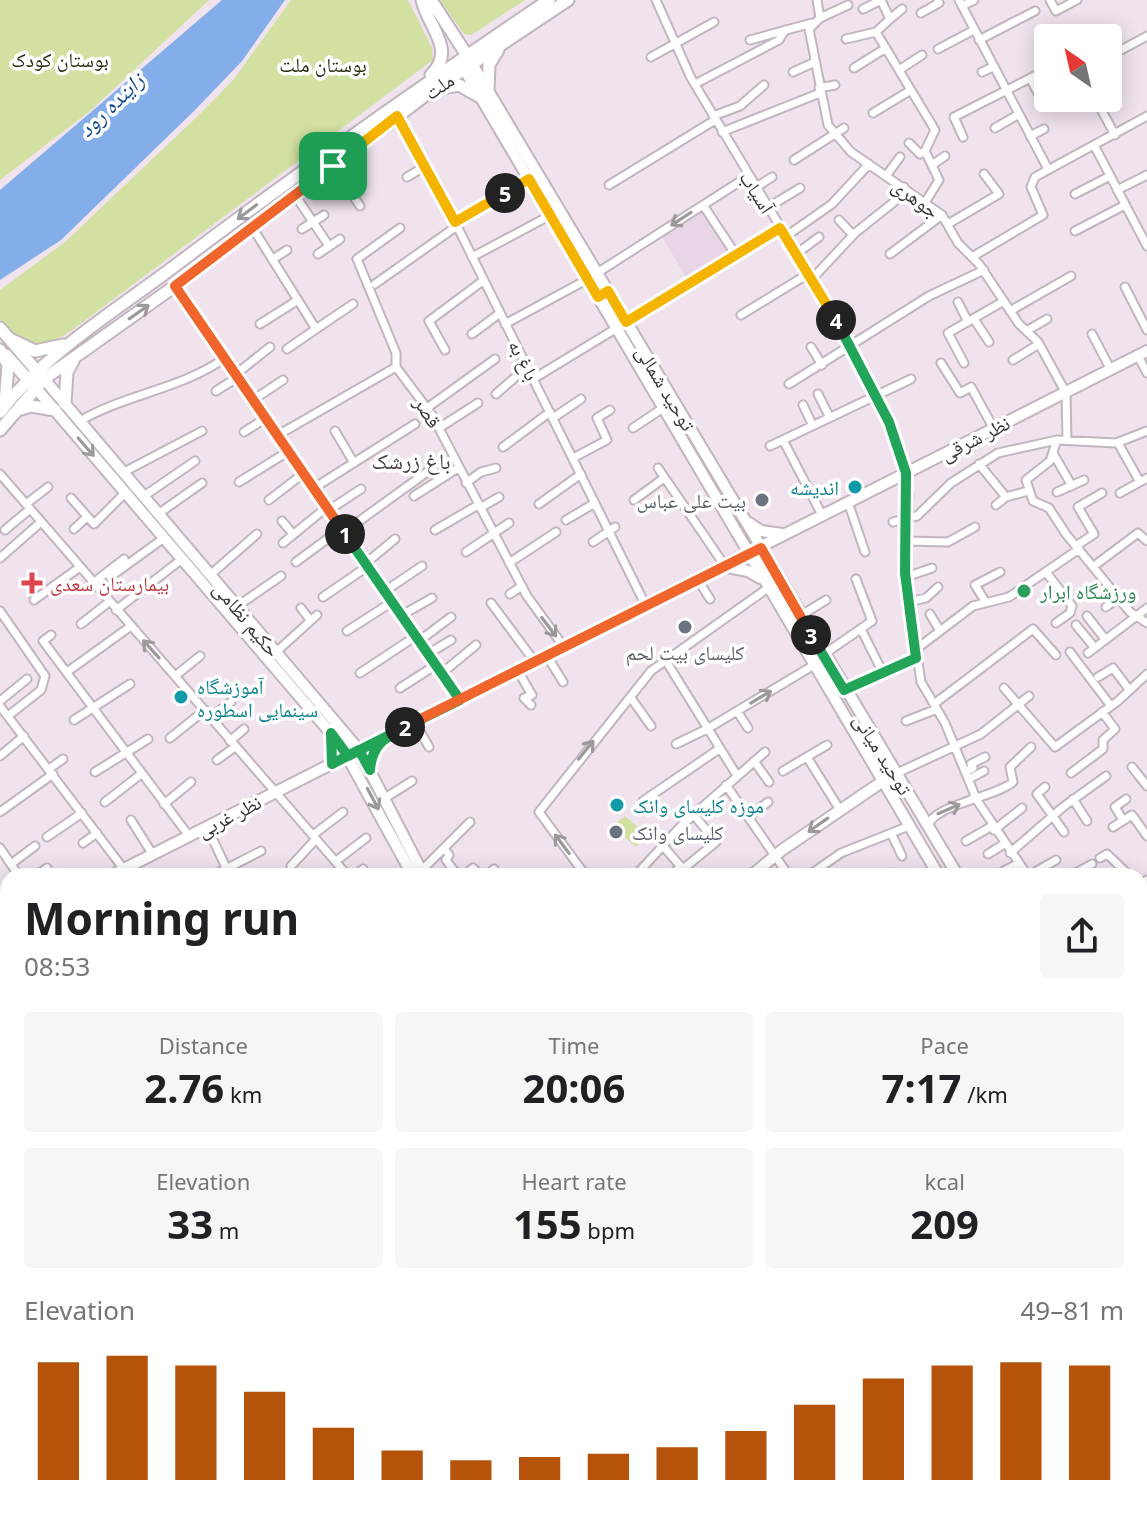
<!DOCTYPE html>
<html lang="en">
<head>
<meta charset="utf-8">
<style>
  :root { --surface:#fff; --page:#f6f6f6; --text:#202124; --muted:#757577; --accent:#b45309 }
  body { margin:0; font-family:"Noto Sans","Noto Naskh Arabic",sans-serif; background:var(--page); color:var(--text); height:100vh; display:flex; flex-direction:column; font-size:30px; white-space:nowrap }
  * { box-sizing:border-box; margin:0 }
  p { font-size:26px; color:var(--muted) }
  .icon { flex:none; width:44px; height:44px; fill:none; stroke:currentColor; stroke-width:2; stroke-linecap:round; stroke-linejoin:round }
  .map { position:relative; flex:1; overflow:hidden }
  .sheet { position:absolute; left:0px; top:868px; width:1148px; height:648px; display:flex; flex-direction:column; background:var(--surface); border-radius:24px 24px 0 0; box-shadow:0 4px 20px #0003 }
  .sheet>* { flex:none }
  .needle { width:52px; rotate:326deg }
  .tools { position:absolute; left:1034px; top:24px; display:grid; gap:16px }
  .tools a { display:grid; place-items:center; width:88px; height:88px; border-radius:8px; background:var(--surface); box-shadow:0 4px 20px #0003; font-size:40px }
  .pin { position:absolute; display:grid; place-items:center; width:68px; height:68px; color:#fff; margin:-34px; border-radius:16px; box-shadow:0 4px 12px #0006 }
  .km { position:absolute; width:40px; height:40px; margin:-20px; border-radius:50%; background:#222; color:#fff; font-size:22px; line-height:40px; text-align:center }
  .round { display:grid; place-items:center; flex:none; width:84px; height:84px; border-radius:8px; background:var(--page) }
  .overview { display:flex; align-items:center; justify-content:space-between; height:136px; padding:0 24px }
  h1 { font-size:44px; font-weight:700; line-height:60px }
  .figures { display:grid; grid-template-columns:repeat(3,1fr); gap:12px; height:136px; padding:8px 24px }
  .figures div { display:grid; align-content:center; border-radius:8px; background:var(--page); text-align:center }
  .figures b { font-size:40px; font-weight:700 }
  .figures small { font-size:22px; font-weight:400 }
  .figures p { font-size:22px }
  .chart { height:224px; padding:16px 24px }
  .chart p { display:flex; justify-content:space-between }
  .chart svg { width:100%; height:144px; margin-top:8px; stroke:var(--accent); stroke-width:6 }
  .map>svg:first-child { display:block }
  .built { fill:#e8d5e5 }
  .green { fill:#d2e0a1 }
  .water { fill:#83aeea }
  .lines { fill:none; stroke-linecap:round; stroke-linejoin:round }
  .street-casing { stroke:#c1b5bf; stroke-width:11 }
  .secondary-casing { stroke:#c1b5bf; stroke-width:14 }
  .primary-casing { stroke:#c1b5bf; stroke-width:15 }
  .street { stroke:#fff; stroke-width:7 }
  .secondary { stroke:#fff; stroke-width:10 }
  .primary { stroke:#fff; stroke-width:11 }
  .oneway { stroke:#9c999b }
  .split-1-casing { stroke:#fff; stroke-width:16 }
  .split-2-casing { stroke:#fff; stroke-width:16 }
  .split-3-casing { stroke:#fff; stroke-width:16 }
  .split-4-casing { stroke:#fff; stroke-width:16 }
  .split-5-casing { stroke:#fff; stroke-width:16 }
  .split-6-casing { stroke:#fff; stroke-width:16 }
  .split-1 { stroke:#f0652b; stroke-width:10 }
  .split-2 { stroke:#22a559; stroke-width:10 }
  .split-3 { stroke:#f0652b; stroke-width:10 }
  .split-4 { stroke:#22a559; stroke-width:10 }
  .split-5 { stroke:#f5b400; stroke-width:10 }
  .split-6 { stroke:#f5b400; stroke-width:10 }
  .culture-dot { fill:#0f9aa8; stroke:#fff; stroke-width:3 }
  .worship-dot { fill:#6b7280; stroke:#fff; stroke-width:3 }
  .health-dot { fill:#e0444e; stroke:#fff; stroke-width:3 }
  .leisure-dot { fill:#2e9e5b; stroke:#fff; stroke-width:3 }
  .labels { text-anchor:middle; dominant-baseline:central; stroke-width:7; stroke-linejoin:round; paint-order:stroke }
  .park-label { font-size:20px; fill:#292f0f; stroke:#fff }
  .street-label { font-size:20px; fill:#383337; stroke:#fff }
  .culture-label { font-size:20px; fill:#0d838f; stroke:#fff; text-anchor:start }
  .worship-label { font-size:20px; fill:#5b616d; stroke:#fff; text-anchor:end }
  .health-label { font-size:20px; fill:#be3a42; stroke:#fff; text-anchor:start }
  .leisure-label { font-size:20px; fill:#27864d; stroke:#fff; text-anchor:start }
  .water-label { font-size:22px; font-style:italic; fill:#0d468c; stroke:#fff }
  .neighbourhood-label { font-size:22px; fill:#483e47; stroke:#fff }
</style>
</head>
<body>
<div class="map">
<svg width="1147" height="1516" viewBox="0 0 1147 1516">
  <rect width="100%" height="100%" fill="#f0e3ee"/>
  <path class="built" d="M704,208L734,254L689,282L661,235Z"/>
  <path class="green" d="M0,0H209L90,111L0,180Z
    M291,0H408L432,48L433,60L67,334L39,346L17,338L0,320V290L65,242L204,110L234,79Z
    M440,0H525L471,35L464,34Z
    M625,816L647,835L636,847L616,828V823Z"/>
  <path class="water" d="M222,0H285L242,61L195,110L61,240L0,280V190Z"/>
  <g class="lines">
    <defs>
      <path id="street" d="M656,0L691,78L850,343L901,450L909,496L905,573L921,682L945,723L976,798
        M817,0L820,18L809,29L828,125L851,152L942,215L958,243L979,264L1019,324L1038,342L1066,393L1067,440
        M881,0L890,19L876,32L935,130L925,151L939,180L926,201
        M959,0L1048,169
        M1050,0L1056,11L1077,0
        M962,6L974,0
        M863,9L881,0
        M921,13L939,3L938,0
        M820,18L848,5
        M890,19L902,9
        M1061,35L1062,38
        M846,39L876,32
        M750,40L812,23
        M979,40L1035,11
        M938,49L974,30
        M651,57L714,22
        M1108,57L1147,36
        M854,68L886,48
        M899,70L922,55
        M793,72L815,62
        M982,72L993,67
        M1030,78L1041,99
        M695,84L779,40L785,30
        M819,88L835,85
        M1095,98L1115,135
        M873,113L911,90
        M397,116L455,222L646,606
        M713,116L740,106L764,85
        M995,128L1019,114
        M722,132L820,93
        M1030,136L1044,129
        M963,137L954,117L1048,69
        M909,143L920,154L925,151
        M1094,145L1147,246
        M794,160L844,128
        M932,165L945,156
        M333,166L360,206
        M886,176L900,157
        M407,177L424,167
        M609,185L715,120
        M755,188L772,177
        M1117,190L1147,175
        M1075,194L1110,176
        M295,195L329,246
        M703,205L736,255
        M767,208L800,188
        M839,220L853,235
        M455,222L529,179
        M948,224L999,194L984,174
        M252,227L316,329L353,304
        M400,228L357,259L396,353V367L432,415L527,596L564,647
        M302,229L324,215
        M1075,231L1125,205
        M785,237L832,204L869,164
        M318,254L340,239
        M796,254L819,237
        M890,254L942,215
        M472,257L551,215
        M972,257L1043,215L1031,187L1035,177L1147,116
        M273,259L287,250
        M597,273L747,177
        M812,279L855,233L894,202L904,187
        M375,284L457,226
        M1125,287L1147,330
        M958,302L968,322
        M1010,311L1071,276
        M741,315L808,274
        M974,319L989,342
        M626,322L780,228
        M260,324L298,300
        M505,324L588,279
        M1028,330L1047,319
        M472,334L500,313
        M1092,334L1111,370
        M811,347L822,365
        M287,349L316,329
        M445,350L429,321L484,280
        M1138,356L1147,373
        M1013,360L1039,344
        M941,363L960,393L971,387L994,429
        M964,363L948,333L1004,301
        M236,374L270,347
        M533,379L617,328
        M789,384L929,296L984,270
        M216,391L238,377
        M496,394L527,367
        M818,394L829,416
        M253,400L283,380
        M803,405L812,424
        M427,408L495,359
        M553,418L581,399
        M80,421C126,394 181,389 225,358
        M439,428L478,403
        M633,428L663,408
        M335,431L354,463
        M244,432L266,418
        M278,435L396,367
        M783,440L822,515
        M1057,440L1050,461L1026,480L1033,501L1049,508L1066,534L1130,612L1147,623
        M1118,443L1140,482
        M770,446L911,379
        M503,447L550,412
        M1053,453L1072,486
        M573,458L607,440L597,418L610,410
        M979,464L1006,497
        M658,468L725,566
        M124,472L202,431
        M0,474L348,876
        M239,482L289,451
        M466,483L481,472L496,468
        M314,488L415,424
        M1057,492L1084,480
        M1120,493L1147,478
        M144,496L195,461
        M414,496L458,468
        M71,498L94,524L125,493
        M269,500L304,473
        M634,500L664,478
        M848,502L865,552
        M26,504L48,487
        M539,504L581,474
        M996,505L1006,497L1028,491
        M480,508L499,497
        M329,510L361,489
        M158,514L202,483
        M566,520L595,503
        M282,521L293,534
        M893,522L917,516L951,483L998,453L1057,440L1116,443L1147,431
        M74,529L87,517
        M5,530L30,509
        M435,530L478,505
        M344,532L434,467
        M907,541L948,542L975,527
        M593,542L615,527
        M283,543L327,507
        M1076,546L1094,534L1078,507L1102,493
        M466,552L509,523
        M0,558L41,522
        M296,562L342,528
        M366,563L395,539
        M509,563L556,532
        M1094,566L1138,533L1147,541
        M1046,572L1072,606L1070,613L1056,623
        M210,575L257,534
        M110,577L164,538
        M906,577L932,568
        M698,580L710,599
        M93,583L124,559
        M385,591L422,566
        M510,594L522,586
        M323,597L368,566
        M34,600L80,567
        M985,601L975,585L1000,572
        M908,602L926,598L938,587
        M491,603L535,662
        M236,607L281,576
        M1106,607L1119,597
        M301,608L310,620
        M116,610L182,559
        M0,611L45,676L41,690L8,716
        M930,614L940,631
        M402,615L432,598
        M800,616L826,600
        M1087,616L1105,639
        M81,624L109,602
        M1076,625L1094,647
        M347,631L392,602
        M862,631L883,673
        M51,635L43,641L189,836
        M419,641L451,617
        M915,650L973,606L1009,597L1079,549
        M1070,652L1111,706
        M275,653L317,615
        M1088,653L1147,608
        M428,654L451,640
        M823,655L872,621L856,579
        M547,656L563,682
        M666,661L736,774
        M518,671L532,695L524,698L531,705
        M67,672L131,626
        M360,673L416,636
        M442,673L476,645
        M175,676L200,656
        M1098,677L1113,668L1128,688
        M400,688L436,665
        M1004,688L1055,747L1118,701L1147,674
        M845,689L916,658
        M631,698L651,726
        M0,701L27,679
        M934,704L1033,629L1056,655
        M0,706L129,876
        M737,711L748,728
        M211,717L231,702
        M74,720L130,684
        M906,721L937,709
        M415,723L429,747
        M170,738L205,710
        M230,741L244,729
        M676,744L707,729L814,665
        M0,756L24,736
        M807,757L840,810
        M217,760L235,747
        M754,761L769,782
        M1132,767L1147,786
        M49,769L63,759
        M783,771L827,745
        M95,772L148,739
        M965,772L973,768L971,764L985,757
        M1071,773L1103,749V740L1115,729L1102,712
        M895,774L981,734L1029,696
        M969,779L984,771
        M726,785L789,876
        M1045,787L1037,794L1064,832
        M974,796L1028,876
        M385,798L412,781
        M1073,799L1087,821
        M643,801L719,749
        M105,802L141,774
        M164,804L191,782
        M0,812L53,774
        M748,817L768,802
        M131,820L153,855
        M1123,820L1115,807L1126,799
        M207,827L230,876
        M928,827C931,805 996,797 1013,782L1010,767L1031,747
        M1113,827L1132,815L1147,836
        M994,830L1022,808
        M313,835L343,812
        M892,835L902,856
        M47,837L82,813
        M966,841L992,826
        M83,843L97,833
        M663,846L689,876
        M0,848L19,876
        M444,848L449,855L446,860L458,876
        M1010,853L1063,807L1106,776
        M988,854L1004,844
        M1100,858L1107,854L1130,876
        M336,861L366,838
        M11,864L35,846
        M291,866L316,839
        M683,869L716,842L694,815
        M421,871L470,822
        M998,874L1019,863
        M36,876L47,868
        M212,876L261,851
        M354,876L363,869
        M463,876L473,868L481,876
        M485,876L494,869
        M586,876L539,812L651,671L768,588
        M635,876L682,825L765,752
        M670,876L681,866
        M808,876L841,853L909,826
        M887,876L892,873
        M1028,876L1056,860
        M1070,876L1092,864
        M1140,886L1147,880
        M1140,910L1147,919
        M1140,970L1147,975
        M0,986L8,980
        M1140,1001L1147,995
        M1140,1043L1147,1038
        M0,1055L8,1065
        M1140,1109L1146,1104
        M0,1142L8,1153
        M1140,1154L1147,1152
        M0,1179L8,1173
        M1140,1297L1147,1291
        M0,1307L8,1300
        M1140,1311L1145,1321L1140,1324
        M0,1372L8,1368
        M1145,1375L1147,1374
        M0,1411L8,1408
        M1140,1427L1145,1436
        M0,1429L5,1487
        M1140,1507L1147,1499
        M42,1508L45,1516
        M279,1508L281,1516
        M478,1508L483,1516
        M654,1508L660,1516
        M787,1508L794,1516
        M830,1508L836,1516
        M900,1508L907,1516
        M917,1508L919,1516
        M991,1508L996,1516
        M55,1516L70,1510
        M136,1516L168,1508
        M233,1516L244,1512
        M307,1516L318,1508
        M333,1516L350,1508
        M499,1516L503,1513
        M586,1516L599,1508
        M951,1516L962,1508
        M1059,1516L1069,1508
        M1099,1516L1102,1514
        M1132,1516L1139,1508"/>
      <path id="secondary" d="M472,64L958,876
        M464,69L939,876
        M175,286L460,700
        M44,379L359,750L424,876
        M35,387L341,745L413,876
        M749,523L761,531L782,534
        M727,567L748,571L760,578
        M332,734V764
        M110,876L1147,351
        M751,876L782,850L886,779
        M0,931L8,927
        M1140,1181L1147,1196
        M1140,1210L1147,1222
        M0,1333L8,1329
        M1140,1443L1147,1440
        M740,1508L744,1516
        M750,1508L754,1516
        M1001,1516L1015,1508
        M1012,1516L1026,1508"/>
      <path id="primary" d="M422,0C428,27 457,50 431,75
        M431,0L470,60
        M443,88L459,85L480,97
        M488,91L489,65L498,50
        M0,328L41,376
        M10,339L35,351L63,345
        M0,350L8,365L5,403
        M6,355L32,384
        M65,404L67,372L73,361
        M18,410L31,406L55,410
        M0,412C46,353 112,313 172,268C295,175 421,86 549,0
        M0,430L44,379L175,286L427,94L568,0"/>
    </defs>
    <use href="#street" class="street-casing"/>
    <use href="#secondary" class="secondary-casing"/>
    <use href="#primary" class="primary-casing"/>
    <use href="#street" class="street"/>
    <use href="#secondary" class="secondary"/>
    <use href="#primary" class="primary"/>
  </g>
  <defs><path id="oneway-shaft" d="M-6 0H5M1.5-3L5.5 0L1.5 3" fill="none" stroke-width="1.6" stroke-linecap="round" stroke-linejoin="round" transform="scale(2)"/></defs>
  <g class="oneway">
    <use href="#oneway-shaft" transform="translate(247 212) rotate(143)"/>
    <use href="#oneway-shaft" transform="translate(681 219) rotate(147)"/>
    <use href="#oneway-shaft" transform="translate(139 312) rotate(-35)"/>
    <use href="#oneway-shaft" transform="translate(86 447) rotate(49)"/>
    <use href="#oneway-shaft" transform="translate(549 627) rotate(53)"/>
    <use href="#oneway-shaft" transform="translate(151 649) rotate(-132)"/>
    <use href="#oneway-shaft" transform="translate(761 697) rotate(-31)"/>
    <use href="#oneway-shaft" transform="translate(586 750) rotate(-51)"/>
    <use href="#oneway-shaft" transform="translate(373 799) rotate(62)"/>
    <use href="#oneway-shaft" transform="translate(949 809) rotate(-23)"/>
    <use href="#oneway-shaft" transform="translate(818 825) rotate(145)"/>
    <use href="#oneway-shaft" transform="translate(562 844) rotate(-127)"/>
  </g>
  <g class="lines">
    <defs>
      <path id="split-1" d="M333,166L175,286L345,534"/>
      <path id="split-2" d="M345,534L460,700C423,718 385,737 348,756L331,733L332,764L359,750L370,770C372,745 384,738 405,727"/>
      <path id="split-3" d="M405,727L761,548L811,635"/>
      <path id="split-4" d="M811,635L844,690L916,658L905,573L906,473L889,422L836,320"/>
      <path id="split-5" d="M505,193L529,179L598,297L608,291L626,322L780,228L836,320"/>
      <path id="split-6" d="M333,166L397,116L455,222L505,193"/>
    </defs>
    <use href="#split-1" class="split-1-casing"/>
    <use href="#split-2" class="split-2-casing"/>
    <use href="#split-3" class="split-3-casing"/>
    <use href="#split-4" class="split-4-casing"/>
    <use href="#split-5" class="split-5-casing"/>
    <use href="#split-6" class="split-6-casing"/>
    <use href="#split-1" class="split-1"/>
    <use href="#split-2" class="split-2"/>
    <use href="#split-3" class="split-3"/>
    <use href="#split-4" class="split-4"/>
    <use href="#split-5" class="split-5"/>
    <use href="#split-6" class="split-6"/>
  </g>
  <g class="culture-dot">
    <circle cx="855" cy="487" r="8"/>
    <circle cx="181" cy="697" r="8"/>
    <circle cx="617" cy="805" r="8"/>
  </g>
  <g class="worship-dot">
    <circle cx="762" cy="500" r="8"/>
    <circle cx="685" cy="627" r="8"/>
    <circle cx="616" cy="832" r="8"/>
  </g>
  <path class="health-dot" d="M28 571h8v8h8v8h-8v8h-8v-8h-8v-8h8z"/>
  <circle class="leisure-dot" cx="1024" cy="591" r="8"/>
  <g class="labels">
    <g class="park-label">
      <text x="60" y="59">بوستان کودک</text>
      <text x="323" y="64">بوستان ملت</text>
    </g>
    <g class="street-label">
      <text transform="translate(439 86) rotate(-34)">ملت</text>
      <text transform="translate(757 192) rotate(58)">آسیاب</text>
      <text transform="translate(916 198) rotate(36)">جوهری</text>
      <text transform="translate(524 360) rotate(63)">باغ به</text>
      <text transform="translate(666 388) rotate(59)">توحید شمالی</text>
      <text transform="translate(428 412) rotate(58)">قصر</text>
      <text transform="translate(975 438) rotate(-27)">نظر شرقی</text>
      <text transform="translate(247 619) rotate(50)">حکیم نظامی</text>
      <text transform="translate(883 754) rotate(58)">توحید میانی</text>
      <text transform="translate(229 816) rotate(-27)">نظر غربی</text>
    </g>
    <g class="culture-label">
      <text x="839" y="487" text-anchor="end">اندیشه</text>
      <text x="197" y="686">آموزشگاه<tspan x="197" dy="23">سینمایی اسطوره</tspan></text>
      <text x="633" y="805">موزه کلیسای وانک</text>
    </g>
    <g class="worship-label">
      <text x="746" y="500">بیت علی عباس</text>
      <text x="685" y="652" text-anchor="middle">کلیسای بیت لحم</text>
      <text x="632" y="832" text-anchor="start">کلیسای وانک</text>
    </g>
    <g class="health-label">
      <text x="50" y="583">بیمارستان سعدی</text>
    </g>
    <g class="leisure-label">
      <text x="1040" y="591">ورزشگاه ابرار</text>
    </g>
    <g class="water-label">
      <text transform="translate(110 104) rotate(-44)">زاینده رود</text>
    </g>
    <g class="neighbourhood-label">
      <text x="411" y="460">باغ زرشک</text>
    </g>
  </g>
</svg>
<div class="tools">
<a><svg class="needle" viewBox="-14 -14 28 28"><path d="M0-13l5 13h-10z" fill="#e53935"/><path d="M0 13l5-13h-10z" fill="#757577"/></svg></a>
</div>
<div class="pin" style="left:333px;top:166px;background:#1e9e55"><svg class="icon" aria-label="arrive" viewBox="0 0 24 24"><path d="M6 21V4h12l-3 4 3 4H6"/></svg></div>
<b class="km" style="left:345px;top:534px">1</b>
<b class="km" style="left:405px;top:727px">2</b>
<b class="km" style="left:811px;top:635px">3</b>
<b class="km" style="left:836px;top:320px">4</b>
<b class="km" style="left:505px;top:193px">5</b>
<section class="sheet">
<div class="overview"><div><h1>Morning run</h1><p>08:53</p></div><a class="round"><svg class="icon" aria-label="share" viewBox="0 0 24 24"><path d="M12 15V3M7 8l5-5 5 5M5 13v7h14v-7"/></svg></a></div>
<div class="figures">
<div><p>Distance</p><b>2.76<small> km</small></b></div>
<div><p>Time</p><b>20:06</b></div>
<div><p>Pace</p><b>7:17<small> /km</small></b></div>
</div>
<div class="figures">
<div><p>Elevation</p><b>33<small> m</small></b></div>
<div><p>Heart rate</p><b>155<small> bpm</small></b></div>
<div><p>kcal</p><b>209</b></div>
</div>
<div class="chart"><p><span>Elevation</span>49–81 m</p>
<svg viewBox="0 0 160 44" preserveAspectRatio="none"><path d="M5 44V8M15 44V6M25 44V9M35 44V17M45 44V28M55 44V35M65 44V38M75 44V37M85 44V36M95 44V34M105 44V29M115 44V21M125 44V13M135 44V9M145 44V8M155 44V9"/></svg>
</div>
</section>
</div>
</body>
</html>
